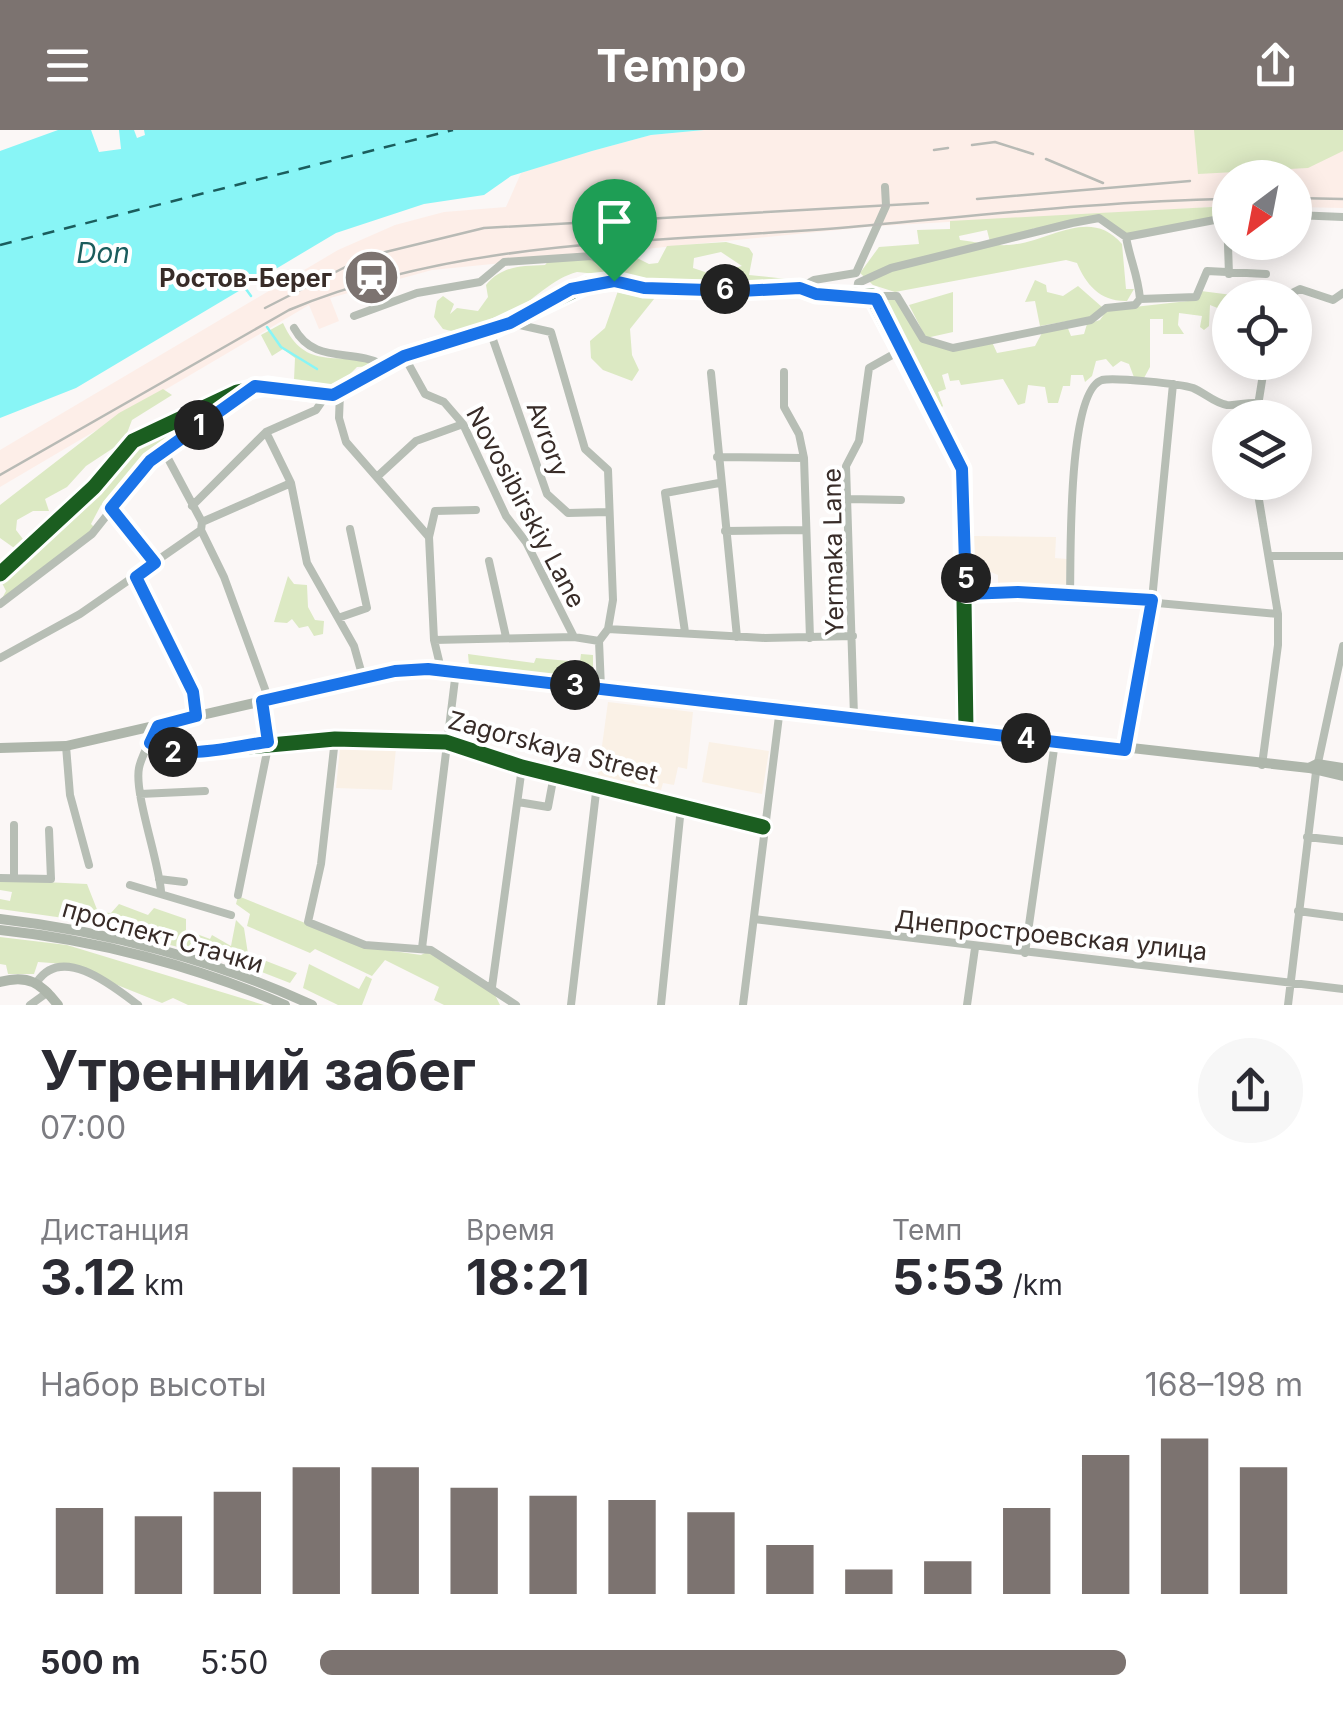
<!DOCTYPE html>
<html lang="ru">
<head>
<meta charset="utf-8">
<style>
  :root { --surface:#fff; --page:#f7f7f7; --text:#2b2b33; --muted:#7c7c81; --accent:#7c7370 }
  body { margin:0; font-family:Inter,sans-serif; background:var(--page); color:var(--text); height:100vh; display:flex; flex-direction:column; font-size:38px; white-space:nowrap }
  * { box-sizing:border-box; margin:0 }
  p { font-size:32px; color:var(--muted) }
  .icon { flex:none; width:55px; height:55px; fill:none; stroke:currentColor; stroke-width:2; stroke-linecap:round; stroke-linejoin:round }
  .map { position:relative; height:875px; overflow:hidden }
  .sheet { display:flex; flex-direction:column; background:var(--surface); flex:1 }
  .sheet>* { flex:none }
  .needle { width:65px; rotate:212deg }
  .fabs { position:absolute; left:1212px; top:30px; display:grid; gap:20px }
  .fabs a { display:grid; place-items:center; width:100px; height:100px; border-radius:50%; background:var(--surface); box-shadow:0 5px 25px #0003; font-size:50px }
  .pin { position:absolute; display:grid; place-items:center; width:85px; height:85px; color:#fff; margin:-102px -42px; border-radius:50% 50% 50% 0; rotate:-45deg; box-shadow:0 0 10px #0007 }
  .pin .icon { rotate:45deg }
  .km { position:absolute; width:50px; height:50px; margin:-25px; border-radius:50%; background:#222; color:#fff; font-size:28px; line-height:50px; text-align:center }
  .round { display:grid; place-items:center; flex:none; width:105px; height:105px; border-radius:52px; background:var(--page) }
  .head { display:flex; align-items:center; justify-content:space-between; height:170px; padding:0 40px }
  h1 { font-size:55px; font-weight:700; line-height:75px }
  .stats { display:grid; grid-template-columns:repeat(3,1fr); gap:15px; height:170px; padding:10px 40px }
  .stats div { display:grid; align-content:center }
  .stats b { font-size:50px; font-weight:700 }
  .stats small { font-size:28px; font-weight:400 }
  .stats p { font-size:28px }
  .chart { height:280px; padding:20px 40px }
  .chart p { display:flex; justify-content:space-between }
  .chart svg { width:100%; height:180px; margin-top:10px; stroke:var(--accent); stroke-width:6 }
  ul { padding:0 40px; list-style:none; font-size:32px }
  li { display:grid; grid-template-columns:160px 120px 1fr; align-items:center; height:75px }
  li i { height:25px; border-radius:12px; background:var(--accent) }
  header { display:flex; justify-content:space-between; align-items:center; height:130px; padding:0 40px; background:var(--accent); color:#fff; font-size:45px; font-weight:700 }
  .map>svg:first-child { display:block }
  .built { fill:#fdeee8 }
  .education { fill:#faf1e6 }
  .green { fill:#dce9c3 }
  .water { fill:#88f5f6 }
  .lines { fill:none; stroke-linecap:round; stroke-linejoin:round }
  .stream { stroke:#88f5f6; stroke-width:2.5 }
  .ferry { stroke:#1b5d5d; stroke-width:2.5; stroke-dasharray:12 10; stroke-linecap:butt }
  .minor { stroke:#b7beb5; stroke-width:8 }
  .major { stroke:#aeb6ab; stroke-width:10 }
  .rail { stroke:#b8bab5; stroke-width:2.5 }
  .cycleway-casing { stroke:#fff; stroke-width:21 }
  .cycleway { stroke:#1b5e20; stroke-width:15 }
  .route-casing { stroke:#fff; stroke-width:20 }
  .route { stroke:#1a73e8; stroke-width:12 }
  .labels { text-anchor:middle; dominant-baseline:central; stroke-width:8; stroke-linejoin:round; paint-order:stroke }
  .poi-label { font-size:25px; font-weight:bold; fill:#382c28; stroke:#fff; text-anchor:end }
  .street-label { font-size:25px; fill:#382c28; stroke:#fff }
  .water-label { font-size:28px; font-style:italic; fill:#1b5d5d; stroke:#fff }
</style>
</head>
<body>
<header><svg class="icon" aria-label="menu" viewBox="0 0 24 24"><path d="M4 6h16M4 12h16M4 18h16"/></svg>Tempo<svg class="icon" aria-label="share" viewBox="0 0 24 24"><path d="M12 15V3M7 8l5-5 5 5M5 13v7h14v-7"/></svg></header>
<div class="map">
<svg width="1343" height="875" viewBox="0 0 1343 875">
  <rect width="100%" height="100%" fill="#fbf7f6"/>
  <path class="built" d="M704,0H1343V78L1295,77V48H1230V76L878,96L432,140L330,168L339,191L319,199L309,175L0,357V320L338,120L395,95L444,82L506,77L521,43L566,28L651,5Z"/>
  <path class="education" d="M973,406L1056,407L1055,428L1067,429L1066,461L998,458V445L986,440L981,431H974Z
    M608,572L693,582L687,639L678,637L674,655L663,653L661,660L598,645Z
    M709,612L769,621L762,664L702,652Z
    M340,617L396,618L392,660L336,658Z"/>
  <path class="green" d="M1194,0H1343V21L1308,38L1198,44Z
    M1230,76V87L1126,107L1098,88L1042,102L1034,98L1028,104L990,112L987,100L959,106L960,110C976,112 993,116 1009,115C1050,112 1090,76 1122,114L1126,159H1134L1127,171C1101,172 1086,155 1077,133L1066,130L895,162L873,155L860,143L879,117L919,114L917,100L950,99V91Z
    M726,112L749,118L753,124L749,145L787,149V153L717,151L716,143L742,136L721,122L694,128L693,138L708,143V149L676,152L577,142C536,152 501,216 443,199L434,187L437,171L443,166L454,174L450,184L457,178L478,181L488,167L486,155C502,136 520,136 545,135L553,126L621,120L649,134L658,133L667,116Z
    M1035,150L1046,155L1047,162L1063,166L1078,156L1102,177L1096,186L1040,196L1035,171L1025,172Z
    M619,158L658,164L630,199L632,225L639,240L632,251L603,240L591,228L590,211L605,198Z
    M1201,161L1232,165L1230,183L1210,175L1209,196L1204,200L1200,197L1202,186L1179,183L1178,195L1184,204H1163V189H1150V237L1144,248L1135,250L1129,234L1121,231L1113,237L1106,229L1096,231L1092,246L1085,252L1083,245H1071L1070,256H1063L1058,273H1048L1045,257L1028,255L1025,273L1018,275L1003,249L961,255L959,250L950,251L948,243L942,245L946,259L938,262L943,276L938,281L882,175L884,170L896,168C926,222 933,217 992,212L997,223L1035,216L1043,201L1067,196L1071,206L1084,204L1087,194L1100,190L1107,180L1197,170Z
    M953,162V202L926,208L909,175Z
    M283,193C306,244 339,219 378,236L357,237L350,244L351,253C323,270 319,262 294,250L295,228L283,219L272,226L261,205Z
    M163,259L172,265L132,290L124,311L86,336L67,357L45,369L49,381H33L17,390L16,400L26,413L17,420L0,408V375L119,283Z
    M242,264L182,302L130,349L108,380L101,375L91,394L95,398L0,472L6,461L0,449L116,341L138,313H148L158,302Z
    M288,446L294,454L307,455L308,477L315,490L324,491L323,504L314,506L308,496L299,498L292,489L287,493L274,492Z
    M468,524L534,533L536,528L580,532L581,524L593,525V549L469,535Z
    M0,750L87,754L98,782L111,783L119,774L148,785L154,778L186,789V800L210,809L212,805L231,816L236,790L244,798L248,824L297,843L290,853L239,833L71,789L0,779V769L10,771L12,762L0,760Z
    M238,766L365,817L421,825L429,821L492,859L500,875H444L434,870L439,857L385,830L372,846L315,819L310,823L247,796L250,784L236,774Z
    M0,807L67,815L264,875H188L173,868L162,873L65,834L38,832L34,844H8L6,835L0,834Z
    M309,834L359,859L366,846L372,849L362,875H338L303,858Z"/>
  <path class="water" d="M58,0H91L99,22L121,19L119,0H134L137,8L145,5L144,0H704L651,5L592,21L511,46L484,65L424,74L336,103L76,258L0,288V21Z"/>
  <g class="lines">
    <path class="stream" d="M243,155L251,166
      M267,197L281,217L317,239"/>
    <path class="ferry" d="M0,115L453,0"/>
    <path class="minor" d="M1295,85L1343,87
      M1227,87L1229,144
      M1126,107C1130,130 1138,145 1140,169L1196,167L1207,141L1266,144
      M800,158L814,150L856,143L886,76L885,57
      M856,166L858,153L891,138L1072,93L1099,88L1126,107L1230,87
      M873,166H897L923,209L953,218L1091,190L1106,178L1135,175L1140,169
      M1282,168L1300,159L1333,170L1343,163
      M354,186L417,163L480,152L504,132L592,126L612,138L615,151
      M511,193L551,202L585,319L608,340L613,470L608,499
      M294,198C314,235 352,218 384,235
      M490,201L547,364L568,383L608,382
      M404,226L425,264L444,272L463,294L506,386L526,412L574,507
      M784,242V277L799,304L804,328L810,508
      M711,243L737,507
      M340,263L339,288L346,312L429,407L434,510L441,539
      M1256,288L1265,232
      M266,302L291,353L307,433L354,516L363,548
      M164,321L202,392L201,400L224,447L269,570
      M717,327L804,328
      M379,345L416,311L463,294
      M1256,352L1278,484V515L1262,635
      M848,369L901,370
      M192,376L266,302L316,280L325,267
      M111,378L155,433
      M202,392L291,353
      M725,401L806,400
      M429,407L435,381L476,380
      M1269,426H1343
      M489,431L506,507
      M0,444L94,357L133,311L237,262L267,256L333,265L404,226L490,201L588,154L615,151L644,158L740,161L800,158L816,164L872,166L962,339L966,600
      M135,447L193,562L196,586
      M966,464L1070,465L1278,484
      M1070,465C1071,430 1067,261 1102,250C1114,247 1181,254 1193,258C1205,263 1214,273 1227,275C1236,276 1247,272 1257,273
      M0,474L92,404L150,331L248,262
      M338,488L367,478L350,399
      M685,502L665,363L719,353
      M434,510L574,507L599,511
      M599,511L608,499L765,508L853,506
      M599,511L601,558
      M0,528L80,484L201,400
      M854,586L846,336L859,311L869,238L901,220
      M158,595C152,609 142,623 139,638C134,663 158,728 161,761
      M335,609L321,734L308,792L365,815L431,820L516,875
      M150,613L165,622L182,623L335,609L446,612L522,637L763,697
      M66,616L70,665L89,735
      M1125,620L1152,470L1173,254
      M140,664L205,661
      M518,672L548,677L554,645
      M14,695V748
      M1307,707L1343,711
      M0,748L51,749L49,700
      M159,749L184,752
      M130,755L231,785
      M238,765L269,612L263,571
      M1298,781L1343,787
      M754,789L1343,859
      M422,818L456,541
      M1025,823L1055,612
      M37,852C62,814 113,856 138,875
      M492,857L522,637
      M30,875L48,862
      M571,875L597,654
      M661,875L681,677
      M743,875L780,578
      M967,875L975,818
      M1288,875L1316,642L1343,516"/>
    <path class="major" d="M0,618L66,616L395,541L428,539L1309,638L1343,646
      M1309,638L1317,634L1343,638
      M0,789C106,801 215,830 312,875
      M0,800C96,810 196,836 285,875
      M0,852C28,844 41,853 58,875"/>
    <path class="rail" d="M972,15L995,12L1033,24
      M934,20L948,18
      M1046,29L1103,53
      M1295,68L1343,69
      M977,69L1190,51
      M265,178L365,127L484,98L928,73
      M0,345L289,180C466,106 664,113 851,97C977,86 1103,71 1230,69"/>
    <defs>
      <path id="cycleway" d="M0,444L94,357L133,311L237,262L267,256L333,265L404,226L490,201L588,154L615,151L644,158L740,161L800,158L816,164L872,166L962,339L966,600
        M150,613L165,622L182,623L335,609L446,612L522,637L763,697"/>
    </defs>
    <use href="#cycleway" class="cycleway-casing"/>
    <use href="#cycleway" class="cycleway"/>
  </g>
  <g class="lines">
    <defs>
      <path id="route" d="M614,151L644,158L740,161L800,158L816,164L876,169L962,339L966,464L1018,462L1152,470L1125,620L428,539L395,541L262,571L268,612C232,616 183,632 150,613L158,596L196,586L193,562L136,447L155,433L111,378L150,331L255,256L333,265L404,226L510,193L571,159Z"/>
    </defs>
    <use href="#route" class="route-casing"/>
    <use href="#route" class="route"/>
  </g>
  <defs>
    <symbol id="station-disc" viewBox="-11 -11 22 22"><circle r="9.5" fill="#7c7370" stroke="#fff"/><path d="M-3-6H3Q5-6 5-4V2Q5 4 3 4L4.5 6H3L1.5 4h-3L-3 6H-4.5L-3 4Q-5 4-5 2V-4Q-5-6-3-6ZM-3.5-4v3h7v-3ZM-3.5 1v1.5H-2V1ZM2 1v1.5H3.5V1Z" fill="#fff"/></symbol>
  </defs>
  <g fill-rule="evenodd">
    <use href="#station-disc" x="340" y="116" width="63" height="63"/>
  </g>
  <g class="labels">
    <g class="poi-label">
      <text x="332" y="148">Ростов-Берег</text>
    </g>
    <g class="street-label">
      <text transform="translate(548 309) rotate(70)">Avrory</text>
      <text transform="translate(526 377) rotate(62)">Novosibirskiy Lane</text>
      <text transform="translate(833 422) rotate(-91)">Yermaka Lane</text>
      <text transform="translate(553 617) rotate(15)">Zagorskaya Street</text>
      <text transform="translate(1051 805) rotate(6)">Днепростроевская улица</text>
      <text transform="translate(163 806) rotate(16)">проспект Стачки</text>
    </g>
    <g class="water-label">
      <text x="103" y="123">Don</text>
    </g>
  </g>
</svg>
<div class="fabs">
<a><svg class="needle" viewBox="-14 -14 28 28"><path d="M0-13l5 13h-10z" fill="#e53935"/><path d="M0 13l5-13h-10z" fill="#7c7c81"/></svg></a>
<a><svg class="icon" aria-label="locate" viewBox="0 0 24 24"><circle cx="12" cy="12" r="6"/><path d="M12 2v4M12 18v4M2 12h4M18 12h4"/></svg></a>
<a><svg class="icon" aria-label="layers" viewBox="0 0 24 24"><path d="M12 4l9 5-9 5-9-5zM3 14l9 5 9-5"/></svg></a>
</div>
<div class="pin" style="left:614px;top:151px;background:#1e9e55"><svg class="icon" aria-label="arrive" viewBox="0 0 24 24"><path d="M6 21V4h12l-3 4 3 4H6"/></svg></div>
<b class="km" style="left:199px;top:295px">1</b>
<b class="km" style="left:173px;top:622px">2</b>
<b class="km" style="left:575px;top:555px">3</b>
<b class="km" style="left:1026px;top:608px">4</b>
<b class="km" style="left:966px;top:448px">5</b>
<b class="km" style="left:725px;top:159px">6</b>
</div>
<section class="sheet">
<div class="head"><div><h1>Утренний забег</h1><p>07:00</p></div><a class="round"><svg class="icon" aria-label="share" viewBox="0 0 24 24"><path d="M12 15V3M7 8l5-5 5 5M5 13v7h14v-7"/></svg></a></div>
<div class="stats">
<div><p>Дистанция</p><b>3.12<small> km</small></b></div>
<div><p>Время</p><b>18:21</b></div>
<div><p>Темп</p><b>5:53<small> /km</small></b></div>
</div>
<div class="chart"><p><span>Набор высоты</span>168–198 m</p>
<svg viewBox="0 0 160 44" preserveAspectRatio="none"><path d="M5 44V23M15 44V25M25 44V19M35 44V13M45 44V13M55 44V18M65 44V20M75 44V21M85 44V24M95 44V32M105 44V38M115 44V36M125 44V23M135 44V10M145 44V6M155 44V13"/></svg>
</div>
<ul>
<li><b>500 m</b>5:50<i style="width:82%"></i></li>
</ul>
</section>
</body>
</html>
